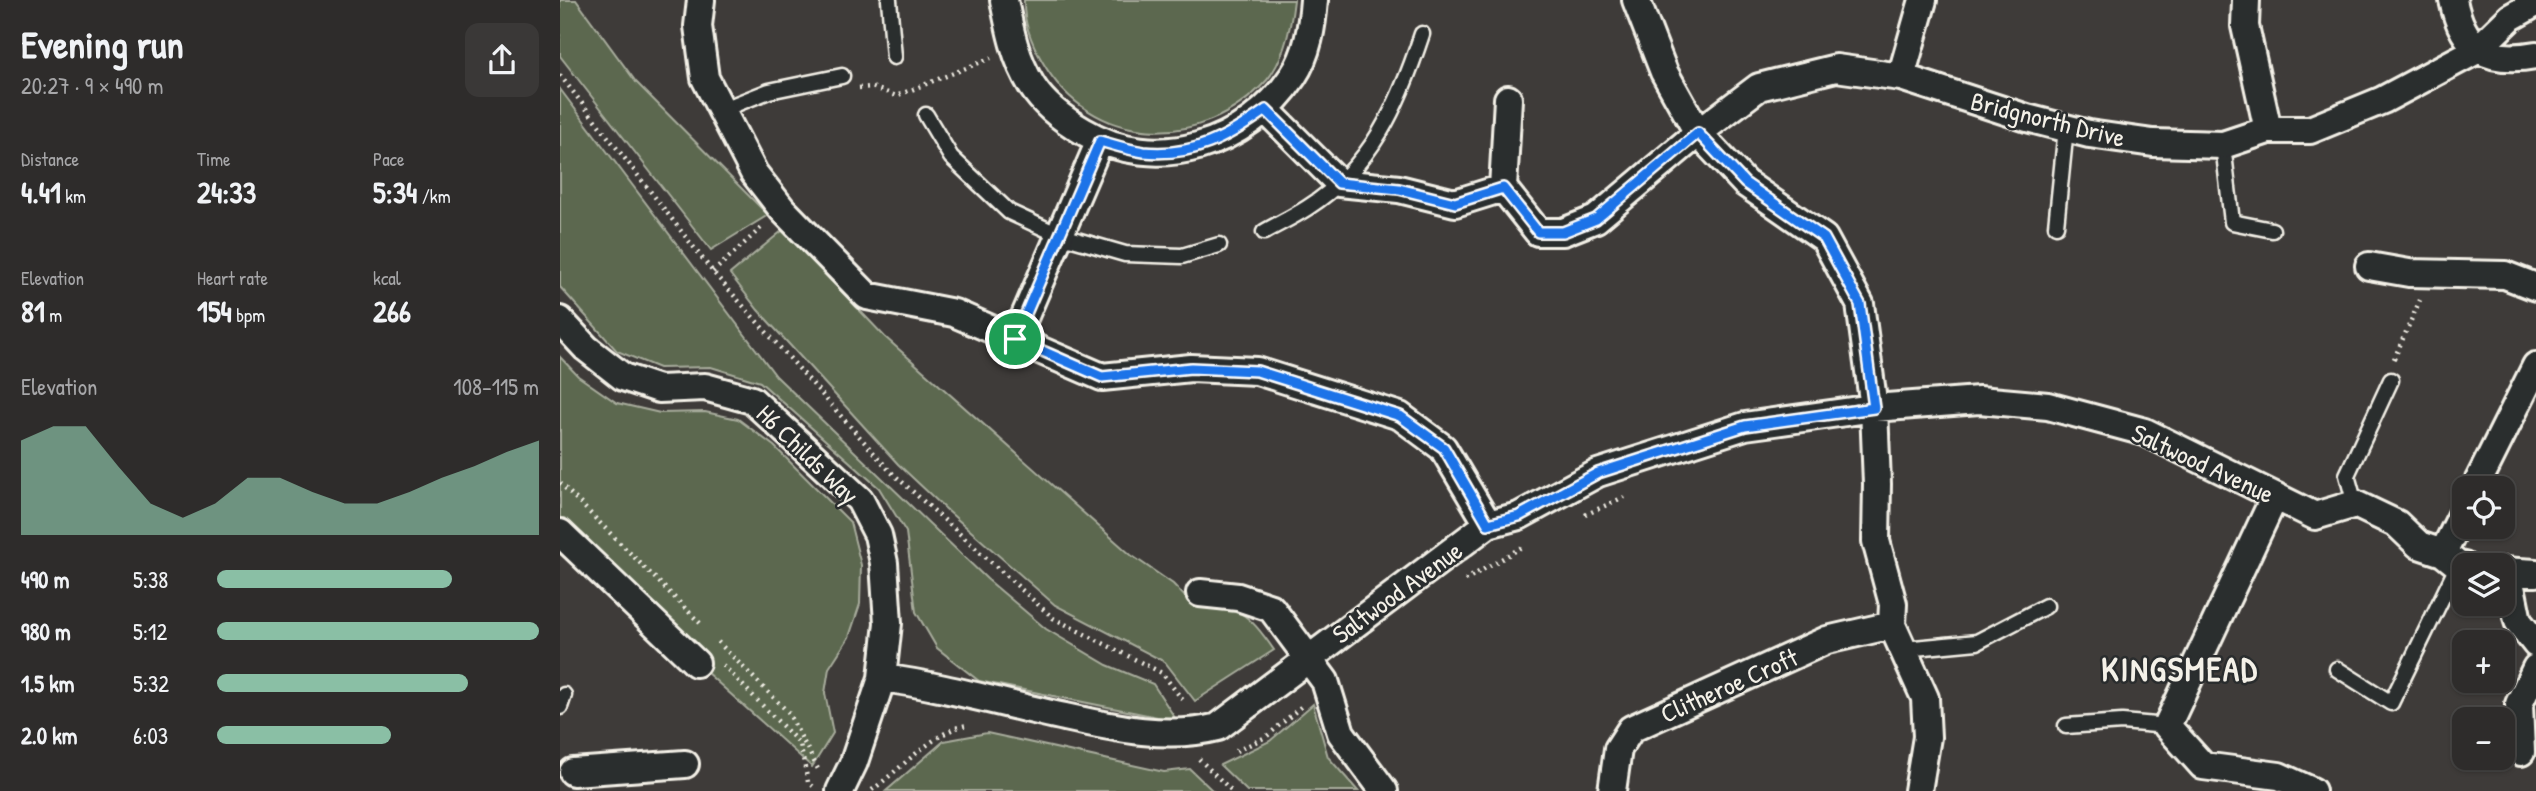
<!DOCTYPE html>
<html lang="en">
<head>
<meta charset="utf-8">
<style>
  :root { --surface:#2e2c2b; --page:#3a3837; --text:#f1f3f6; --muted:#a7a7a9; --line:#494847; --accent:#8abfa5 }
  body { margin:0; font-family:"Patrick Hand",sans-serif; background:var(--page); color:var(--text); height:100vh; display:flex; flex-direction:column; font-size:26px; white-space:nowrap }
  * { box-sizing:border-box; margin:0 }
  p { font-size:23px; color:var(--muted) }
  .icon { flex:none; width:38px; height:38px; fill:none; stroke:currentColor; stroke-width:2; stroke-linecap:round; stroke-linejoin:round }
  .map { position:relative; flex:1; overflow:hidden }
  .drawer { display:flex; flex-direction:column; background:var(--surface); width:560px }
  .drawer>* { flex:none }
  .buttons { position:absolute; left:1892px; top:476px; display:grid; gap:14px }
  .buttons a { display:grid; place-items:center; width:63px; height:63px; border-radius:14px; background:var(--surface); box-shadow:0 2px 5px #0004,0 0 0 2px var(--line); font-size:35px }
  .pin { position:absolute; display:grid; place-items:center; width:60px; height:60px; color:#fff; margin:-30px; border:4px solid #fff; border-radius:50%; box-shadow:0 2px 7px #0007 }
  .round { display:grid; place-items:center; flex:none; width:74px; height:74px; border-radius:14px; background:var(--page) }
  .headline { display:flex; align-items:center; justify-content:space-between; height:119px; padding:0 21px }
  h1 { font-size:38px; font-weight:700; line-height:52px }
  .stats { display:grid; grid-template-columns:repeat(3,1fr); gap:10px; height:119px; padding:7px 21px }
  .stats div { display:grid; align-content:center }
  .stats b { font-size:30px; font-weight:700 }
  .stats small { font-size:19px; font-weight:400 }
  .stats p { font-size:19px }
  .chart { height:196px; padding:14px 21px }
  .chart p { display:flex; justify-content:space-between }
  .chart svg { width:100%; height:126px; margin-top:7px; fill:var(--accent); opacity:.7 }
  ul { padding:0 21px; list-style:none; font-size:23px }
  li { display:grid; grid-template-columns:112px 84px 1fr; align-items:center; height:52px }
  li i { height:18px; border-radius:9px; background:var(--accent) }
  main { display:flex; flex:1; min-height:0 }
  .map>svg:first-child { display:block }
  .green { fill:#5b6850; stroke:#a8ac9c; stroke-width:2 }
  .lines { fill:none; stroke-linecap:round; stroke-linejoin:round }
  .lane-casing { stroke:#f4f1e8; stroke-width:19 }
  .street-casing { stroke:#f4f1e8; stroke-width:32 }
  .path { stroke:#f4f1e8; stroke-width:4.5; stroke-dasharray:2 5; stroke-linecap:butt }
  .lane { stroke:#2a2d2e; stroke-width:14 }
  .street { stroke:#2a2d2e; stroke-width:26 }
  .route-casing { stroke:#fff; stroke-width:14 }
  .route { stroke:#1a73e8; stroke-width:9 }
  .labels { text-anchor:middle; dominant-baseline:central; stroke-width:5; stroke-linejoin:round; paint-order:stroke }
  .street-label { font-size:26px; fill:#f4f1e8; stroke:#2a2d2e }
  .district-label { font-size:33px; font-weight:bold; letter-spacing:2px; fill:#f4f1e8; stroke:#2a2d2e }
</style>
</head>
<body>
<main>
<section class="drawer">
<div class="headline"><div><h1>Evening run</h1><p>20:27 · 9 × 490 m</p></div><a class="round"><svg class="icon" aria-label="share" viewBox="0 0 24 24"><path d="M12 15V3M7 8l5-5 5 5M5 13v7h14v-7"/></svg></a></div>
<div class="stats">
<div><p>Distance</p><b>4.41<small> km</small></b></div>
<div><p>Time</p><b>24:33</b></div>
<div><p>Pace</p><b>5:34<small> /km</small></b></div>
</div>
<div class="stats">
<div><p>Elevation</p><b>81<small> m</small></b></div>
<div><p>Heart rate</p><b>154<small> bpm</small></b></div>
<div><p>kcal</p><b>266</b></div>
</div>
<div class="chart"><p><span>Elevation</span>108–115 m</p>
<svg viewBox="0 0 160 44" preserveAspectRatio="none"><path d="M0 44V11L10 6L20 6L30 20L40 33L50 38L60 33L70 24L80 24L90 29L100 33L110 33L120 29L130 24L140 20L150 15L160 11V44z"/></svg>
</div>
<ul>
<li><b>490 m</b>5:38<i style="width:73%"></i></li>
<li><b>980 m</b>5:12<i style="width:100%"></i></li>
<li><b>1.5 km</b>5:32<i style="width:78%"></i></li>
<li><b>2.0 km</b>6:03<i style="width:54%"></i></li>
</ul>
</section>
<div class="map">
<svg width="1976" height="791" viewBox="0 0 1976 791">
  <rect width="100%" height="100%" fill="#3e3b39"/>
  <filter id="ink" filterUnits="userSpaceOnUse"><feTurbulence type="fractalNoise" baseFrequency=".0143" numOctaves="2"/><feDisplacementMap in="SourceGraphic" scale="14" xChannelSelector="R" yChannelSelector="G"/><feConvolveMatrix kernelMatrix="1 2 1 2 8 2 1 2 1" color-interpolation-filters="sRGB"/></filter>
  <g filter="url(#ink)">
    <path class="green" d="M0,0H16L76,82L208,215L151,250L0,56Z
      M464,0H734C731,27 725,58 707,80C641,153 531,148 482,61C471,42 463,22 464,0Z
      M0,89L216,376L427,579L486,629L547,665L593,684L617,721L419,681L377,648L356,612L346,532L319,488L200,382L151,367L99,368L57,351L0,287Z
      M223,230L325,337L571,555L613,584L631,603C678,606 687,611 714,650L635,701L605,662L495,605L388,511L338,464L198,310L170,274Z
      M0,357L18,376L57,403L100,413L145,412L178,419L214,446L290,522L301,565L300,604L289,637L269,668L265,693L273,733L252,767L136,663L0,533Z
      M753,704L768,757L798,791H687L660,765L710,741Z
      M427,733L604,772L630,769L653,791H326L384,741Z"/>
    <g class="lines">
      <defs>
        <path id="lane" d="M329,0L334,57
          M161,110L209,91L282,76
          M366,115L391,157L449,212L499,235L565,254L622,256L659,245
          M1663,145L1672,222L1712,230
          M1496,226L1506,128
          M704,232C718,224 733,217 747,208C812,167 839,104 862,34
          M1795,504L1787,475L1831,380
          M1344,649L1417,642L1486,606
          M1777,669L1831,703L1898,565
          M0,707L4,695
          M1506,726L1562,722L1607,726"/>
        <path id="street" d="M141,0L138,26L145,78L194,173L222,209L307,296L394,313L542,377L631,368L697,371L840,416L883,448L928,524
          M444,0C450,31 455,58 472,86C484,105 504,120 523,131C597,175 687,145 733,76C748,54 752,26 754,0
          M1076,0L1104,72L1138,133L1185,183L1264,238L1300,304L1314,408L1317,484L1316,541L1333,604L1332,625L1365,698L1367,737L1358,791
          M1686,0L1685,26L1708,130
          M1893,0C1903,49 1927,64 1976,55
          M1341,77L1363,0
          M948,99L943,188L978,232H1003L1036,219L1138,133L1199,87L1276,68L1341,77L1467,118L1529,134L1593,143L1663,145L1708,130H1750L1823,100L1917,50L1951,17L1976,3
          M706,110L779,183L839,189L895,203L943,188
          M1809,266L1849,273L1945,275L1976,287
          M0,320L26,348L63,377L99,389L145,387L192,400L300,500L318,535L324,563L328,623L322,678L294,762L280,791
          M455,339L540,141
          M1915,488L1976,366
          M1715,496L1607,726L1643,766L1719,776L1752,791
          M0,533L136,663
          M1883,553L1904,511
          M1942,571L1976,573
          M1948,572L1958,621L1976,644
          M640,593L678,597L711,608L765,681L781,733L824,791
          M322,678C384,686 444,704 505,717C555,728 608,740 658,727L928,524L959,516L1038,473L1185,426L1314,408L1419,400L1488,406L1585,432L1755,516L1795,504L1837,524L1859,545L1883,553L1898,565L1904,566
          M1961,752L1959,704L1976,668
          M13,772L125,764
          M1052,791L1058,749L1071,729L1267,640L1332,625"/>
      </defs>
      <use href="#lane" class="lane-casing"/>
      <use href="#street" class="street-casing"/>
      <path class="path" d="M0,75L153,272L330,471L493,618L602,673L625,703
        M299,88L312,87L336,96L431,58
        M153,272L201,228
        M1834,359L1860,300
        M0,483L142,625
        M1025,515L1064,497
        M905,580L964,546
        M158,642L228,712L259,771
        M163,665L240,744L248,782L253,786
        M676,751L706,737L743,705
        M639,759L672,791
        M312,790C337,772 378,728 408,725"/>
      <use href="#lane" class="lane"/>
      <use href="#street" class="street"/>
    </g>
  </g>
  <g class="lines" filter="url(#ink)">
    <defs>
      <path id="route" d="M706,110L779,183L839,189L895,203L943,188L978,232H1003L1036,219L1138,133L1185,183L1264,238L1300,304L1314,408L1185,426L1038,473L959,516L928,524L884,448L840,416L697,371L631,368L542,377L455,339L540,141C554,145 569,150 584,152C633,157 668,137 706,110Z"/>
    </defs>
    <use href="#route" class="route-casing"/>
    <use href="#route" class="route"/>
  </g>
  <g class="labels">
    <g class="street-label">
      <text transform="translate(1488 119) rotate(14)">Bridgnorth Drive</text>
      <text transform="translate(248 454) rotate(44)">H6 Childs Way</text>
      <text transform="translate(1643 463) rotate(25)">Saltwood Avenue</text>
      <text transform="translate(837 592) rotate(-36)">Saltwood Avenue</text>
      <text transform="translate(1169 685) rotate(-24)">Clitheroe Croft</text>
    </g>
    <g class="district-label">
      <text x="1620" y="669">KINGSMEAD</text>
    </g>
  </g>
</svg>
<div class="buttons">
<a><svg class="icon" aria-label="locate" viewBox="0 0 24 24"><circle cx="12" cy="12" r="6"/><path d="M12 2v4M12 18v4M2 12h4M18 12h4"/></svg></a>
<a><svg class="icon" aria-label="layers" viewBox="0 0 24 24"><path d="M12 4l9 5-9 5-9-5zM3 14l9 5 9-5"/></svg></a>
<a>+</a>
<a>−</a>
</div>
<div class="pin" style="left:455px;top:339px;background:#1e9e55"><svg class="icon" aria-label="arrive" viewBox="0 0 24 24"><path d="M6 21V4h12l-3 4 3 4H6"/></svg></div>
</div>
</main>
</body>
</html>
